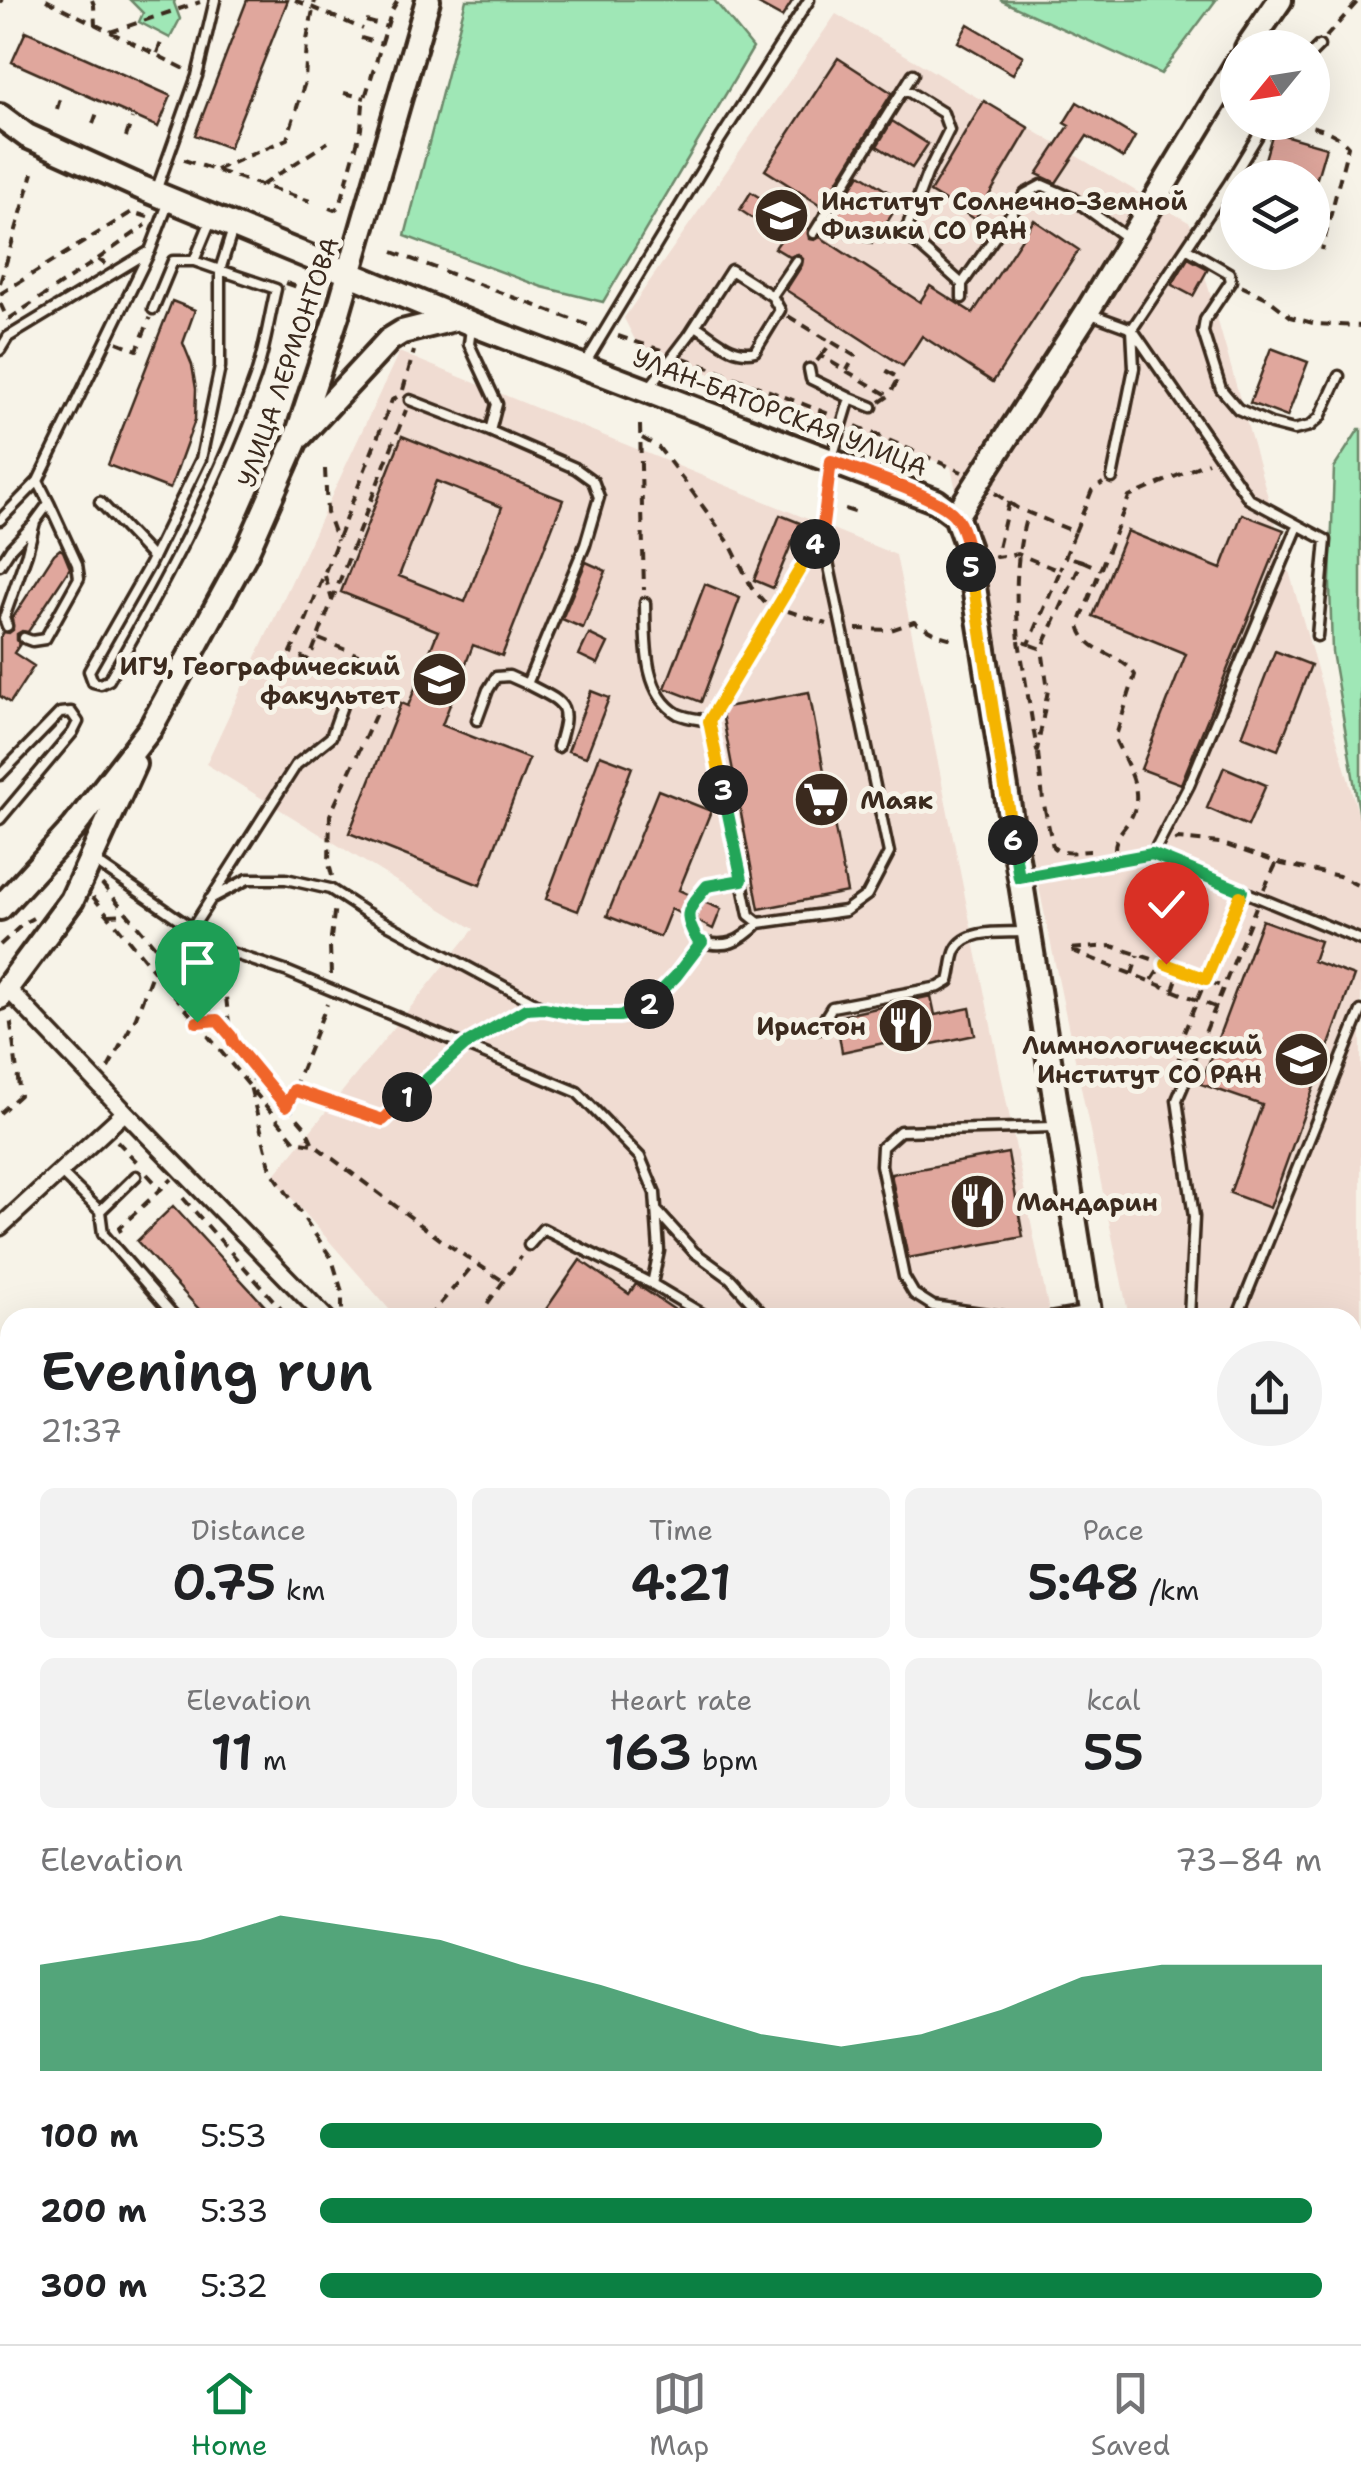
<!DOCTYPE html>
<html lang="en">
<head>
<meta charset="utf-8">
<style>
  :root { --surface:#fff; --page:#f2f2f2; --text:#202124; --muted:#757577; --line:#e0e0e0; --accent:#0b8043 }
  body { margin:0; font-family:"Shantell Sans",sans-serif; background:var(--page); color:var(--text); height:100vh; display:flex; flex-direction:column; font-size:38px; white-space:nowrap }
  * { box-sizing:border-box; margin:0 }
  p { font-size:32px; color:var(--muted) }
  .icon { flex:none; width:55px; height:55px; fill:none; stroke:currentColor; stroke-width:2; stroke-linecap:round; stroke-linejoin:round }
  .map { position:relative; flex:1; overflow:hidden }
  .side { position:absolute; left:0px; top:1308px; width:1362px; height:1038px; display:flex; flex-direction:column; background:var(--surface); border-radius:30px 30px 0 0; box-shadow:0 10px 40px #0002 }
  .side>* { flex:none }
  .needle { width:65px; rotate:240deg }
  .buttons { position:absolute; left:1220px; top:30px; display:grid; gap:20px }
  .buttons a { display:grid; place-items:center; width:110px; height:110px; border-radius:50%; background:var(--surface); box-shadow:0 10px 40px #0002; font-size:50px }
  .pin { position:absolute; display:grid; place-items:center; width:85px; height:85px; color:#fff; margin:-102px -42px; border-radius:50% 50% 50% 0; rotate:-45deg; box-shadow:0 0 10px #0007 }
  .pin .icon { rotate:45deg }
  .km { position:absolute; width:50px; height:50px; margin:-25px; border-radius:50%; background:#222; color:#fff; font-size:28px; line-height:50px; text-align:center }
  .round { display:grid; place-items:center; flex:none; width:105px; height:105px; border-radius:52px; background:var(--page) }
  .summary { display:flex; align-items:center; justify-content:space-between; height:170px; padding:0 40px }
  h1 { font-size:55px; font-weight:600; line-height:75px }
  .metrics { display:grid; grid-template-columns:repeat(3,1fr); gap:15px; height:170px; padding:10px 40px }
  .metrics div { display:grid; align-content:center; border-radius:15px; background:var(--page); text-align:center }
  .metrics b { font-size:50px; font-weight:600 }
  .metrics small { font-size:28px; font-weight:400 }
  .metrics p { font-size:28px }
  .chart { height:280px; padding:20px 40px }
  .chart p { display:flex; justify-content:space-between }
  .chart svg { width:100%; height:180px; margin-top:10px; fill:var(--accent); opacity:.7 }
  ul { padding:0 40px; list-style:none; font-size:32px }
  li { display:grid; grid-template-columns:160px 120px 1fr; align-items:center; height:75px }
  li i { height:25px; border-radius:12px; background:var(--accent) }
  .tabs { display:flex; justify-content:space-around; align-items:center; height:140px; border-top:2px solid var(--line); background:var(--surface); font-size:28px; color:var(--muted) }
  .tabs a { display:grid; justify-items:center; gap:5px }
  .tabs .active { color:var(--accent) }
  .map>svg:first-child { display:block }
  .built { fill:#f0dcd2 }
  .green { fill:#9fe7b6; stroke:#6d886a; stroke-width:2.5 }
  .building { fill:#e0a79d; stroke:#3b2a1e; stroke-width:2.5; fill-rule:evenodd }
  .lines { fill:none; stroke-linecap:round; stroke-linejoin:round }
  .lane-casing { stroke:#3b2a1e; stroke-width:15 }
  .street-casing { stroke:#3b2a1e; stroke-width:22 }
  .secondary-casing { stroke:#3b2a1e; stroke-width:30 }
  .path { stroke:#3b2a1e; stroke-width:4; stroke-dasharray:10 8; stroke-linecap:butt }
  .lane { stroke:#f7f3e8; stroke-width:8 }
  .street { stroke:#f7f3e8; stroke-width:15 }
  .secondary { stroke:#f7f3e8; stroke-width:22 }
  .split-1-casing { stroke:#fff; stroke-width:20 }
  .split-2-casing { stroke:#fff; stroke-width:20 }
  .split-3-casing { stroke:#fff; stroke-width:20 }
  .split-4-casing { stroke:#fff; stroke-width:20 }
  .split-5-casing { stroke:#fff; stroke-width:20 }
  .split-6-casing { stroke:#fff; stroke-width:20 }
  .split-7-casing { stroke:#fff; stroke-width:20 }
  .split-8-casing { stroke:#fff; stroke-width:20 }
  .split-1 { stroke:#f0652b; stroke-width:12 }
  .split-2 { stroke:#22a559; stroke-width:12 }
  .split-3 { stroke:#22a559; stroke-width:12 }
  .split-4 { stroke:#f5b400; stroke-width:12 }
  .split-5 { stroke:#f0652b; stroke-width:12 }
  .split-6 { stroke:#f5b400; stroke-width:12 }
  .split-7 { stroke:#22a559; stroke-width:12 }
  .split-8 { stroke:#f5b400; stroke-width:12 }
  .labels { text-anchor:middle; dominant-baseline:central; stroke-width:10; stroke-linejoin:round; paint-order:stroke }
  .poi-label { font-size:25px; font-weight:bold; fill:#3b2a1e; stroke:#f7f3e8; text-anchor:start }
  .street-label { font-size:25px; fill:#3b2a1e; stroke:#f7f3e8 }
</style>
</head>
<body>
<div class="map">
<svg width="1361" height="2344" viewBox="0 0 1361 2344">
  <rect width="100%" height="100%" fill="#f7f3e8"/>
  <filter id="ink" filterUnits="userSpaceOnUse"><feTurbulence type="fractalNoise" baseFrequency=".01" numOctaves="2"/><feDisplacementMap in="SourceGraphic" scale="20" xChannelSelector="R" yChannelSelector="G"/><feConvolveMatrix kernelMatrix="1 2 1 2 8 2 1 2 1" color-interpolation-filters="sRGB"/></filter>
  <g filter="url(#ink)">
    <path class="built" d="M836,14L1190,223L1361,824V1355L1353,1356L1352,1318L1129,1317L951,467L638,346L624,318Z
      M399,352L896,555L1050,1317H396L273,1177L474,929L206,764Z
      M134,2335H383L386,2344H135Z
      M1138,2335H1209L1211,2344H1114Z"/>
    <path class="green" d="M130,0H175L174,3L180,19L170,38L139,22L143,13Z
      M466,0H714L753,48L603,302L542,287L405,236Z
      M1000,0H1216L1161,74Z
      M1359,429H1361V823L1332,652L1330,583L1334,468Z
      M1352,1726L1361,1727V1957L1352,1940Z
      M1361,2067V2241L1353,2187V2078Z"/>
    <path class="building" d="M247,0H288L229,148L195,135Z
      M751,0H793L782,17Z
      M968,24L1023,56L1013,74L958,42Z
      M26,31L171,96L158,127L12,62Z
      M838,58L892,93L822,206L765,170Z
      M984,101L1029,128L975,219L930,192Z
      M1077,102L1135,137L1123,158L1087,136L1056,183L1037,174L1069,126L1064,123Z
      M892,121L928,144L912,168L877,146Z
      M1273,132L1326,147L1317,178H1274L1261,173Z
      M860,174L901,200L876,240L835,214Z
      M751,192L808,229L809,239L815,240L820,237L920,302L930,286L973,313L1034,220L1079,250L993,382L922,336L903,366L786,290L802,265L803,259L798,254L790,257L775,248L782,238L740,210Z
      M1188,258L1208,269L1193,296L1172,285Z
      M172,301L195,310L183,343L192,365L196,389L195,420L170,489L108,465Z
      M1271,348L1308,362L1287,417L1250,403Z
      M402,436L563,500L502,656L473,645L442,725L529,759L480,885L349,833L401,703L408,706L438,631L341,592ZM436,481L502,507L465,602L399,576Z
      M1242,514L1284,530L1181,784L1141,769L1186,654L1093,616L1127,531L1221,569Z
      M780,515L800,523L773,588L754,580Z
      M60,549L63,551L70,568L28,632L22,631L17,634V640L20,644L14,653L34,666L10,703L0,696V638L4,632L9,633L13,630L12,619L54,554Z
      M586,562L606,571L583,628L562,619Z
      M705,584L740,598L701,702L665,688Z
      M589,634L608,643L598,664L579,655Z
      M1275,651L1311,665L1278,750L1242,736Z
      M591,691L609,698L586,757L568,751Z
      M809,692L847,892L759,909L722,713L726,707Z
      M600,755L632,767L578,911L546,899Z
      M1224,767L1266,785L1248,826L1207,808Z
      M658,790L711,811L679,890L690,895L681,914L671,909L660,937L607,916Z
      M704,902L721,909L713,929L697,921L696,914Z
      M1262,920L1320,941L1313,961L1354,976L1270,1208L1230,1193L1262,1105L1201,1084Z
      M931,996L935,1015L970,1008L975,1035L909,1049L907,1038L842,1052L836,1017Z
      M1008,1153L1023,1237L908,1258L891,1174Z
      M173,1206L276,1318H207L137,1241Z
      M580,1260L629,1294L636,1284L687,1318H540Z"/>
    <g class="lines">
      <defs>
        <path id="lane" d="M1312,53L1319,46
          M906,90L943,113L949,130L927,174L905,233L962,284
          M156,191L197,76L215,0
          M814,233L913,74
          M1186,248L1229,273L1231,281L1205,320L1203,332L1221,389L1238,409L1271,424L1294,430L1310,426L1320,417L1339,376
          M194,261L220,270L233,229
          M220,270L276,289C269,318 265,349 255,378C218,484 165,582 109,680L101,684L93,682L89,671L150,564L201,459L220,367Z
          M962,298V284L1025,194L1042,185L1072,198L1127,238
          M153,309L173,261H194L211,220
          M1091,314L1132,329L1249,499L1326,540L1317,636
          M696,326C714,337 733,357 755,351L780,310L772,296
          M471,328L469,344L497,404L490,431L575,468L593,481L599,497L585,545L527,684L509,676L496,677L488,690L477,720
          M0,350L8,337L150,251
          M586,362L721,138L809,0
          M809,369L811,379L850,398L831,461L822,533L889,853L867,895L845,911L759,923L749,915L709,721L822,533
          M649,388L690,334L731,270L772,296L796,261
          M850,398L872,407
          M410,400L490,431
          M1112,478L1134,368L1132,329L1228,185L1266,122
          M100,502L153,558
          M0,520L38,481L150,251L168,204
          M0,565L11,548L32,526
          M645,603C646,639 642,693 678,714C687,718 699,719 709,721
          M7,626L4,618L27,553L35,522L49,503L38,481
          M24,638L32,641L45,639L79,578L77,564L49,503
          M527,684C565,704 572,702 558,747
          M0,775L60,713L71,712L78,722L73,732L0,819
          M1153,854L1189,785L1298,526
          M96,862L225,951L288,972L577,1092L640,1157L655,1193L659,1251L652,1284L709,1318
          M1025,877L1153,854L1361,940
          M742,880L707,886C688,910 681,912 698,941C726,949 739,943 759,923
          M210,899L248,879H286L330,889L365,912L544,1008L584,1016L619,1017L640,1012L676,976L702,942
          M193,927L296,765L331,737L344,700
          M819,1028L832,1007L939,987L949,981C952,972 952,958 956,950C967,928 1003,933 1023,932
          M1188,1074L1177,1100L1194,1217L1189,1318
          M60,1172L100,1211L103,1234L176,1318
          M100,1211L136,1176
          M657,1211L694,1252L730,1278L766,1318
          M529,1245L543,1229L652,1284
          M1015,1318L933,1306L914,1294L904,1277L881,1165L882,1147L900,1131L1054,1127
          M1050,1318L1085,1312
          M1237,1318L1361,1011
          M1352,1513L1361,1515
          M0,1540L10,1538
          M0,1899L10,1897
          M1352,2236L1361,2270
          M155,2335L157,2344
          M340,2335L341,2344
          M629,2335L630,2344
          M863,2335L865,2344
          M1172,2335L1174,2344
          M1081,2344L1103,2335"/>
        <path id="street" d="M7,988L125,1112
          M0,1227L125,1112L326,1318
          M0,1591L10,1657
          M1352,1724L1361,1727
          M111,2335L112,2344"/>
        <path id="secondary" d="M1247,48L1280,0
          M0,116L27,136L142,188L472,324L936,501L956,516L968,549L1090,1318
          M300,436L389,340L402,332L458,318
          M956,516L1087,312L1238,62
          M0,908L74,827L150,729L246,553L295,442L339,309L428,0
          M0,997L72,900L134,764
          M1260,2335L1262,2344"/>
      </defs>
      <use href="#lane" class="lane-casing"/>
      <use href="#street" class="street-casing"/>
      <use href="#secondary" class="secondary-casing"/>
      <path class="path" d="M46,0L185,69
        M92,0L94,5L95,25
        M295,0L363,29
        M0,2L3,0
        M366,21L387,27
        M110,32L200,2
        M1326,37L1359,0
        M361,38L382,44
        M157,53L162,40
        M344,93L365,98
        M57,109L62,92
        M1295,122C1315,127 1335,131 1348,146L1322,250
        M93,124L99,107
        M126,137L132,119
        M184,160L310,201
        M216,170L287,139L305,82L307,40L315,0
        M262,185L328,142
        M329,208L334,210L340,206L361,129L363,104L392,10L398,0
        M828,234L877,243L896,237
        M393,252L595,328
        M98,259L146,225
        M0,283L33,173
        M286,283L305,290
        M1241,286L1267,298L1291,317L1316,324L1361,326
        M0,294L132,212L151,218
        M0,303L8,320
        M788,316L831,342
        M9,319L98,259L105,264
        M618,336L661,350
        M117,342L137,350L150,318
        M821,356L832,342L855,356L847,370
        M684,358L834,416
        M817,361L821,356L889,396
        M403,390L414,351
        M397,397L392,400L307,618L291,652L309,660L406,410
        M880,402L889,396L899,378L883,369
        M640,425L644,590
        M856,426L962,472
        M642,438L659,448L683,479L730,544L752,588L765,603
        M325,469L327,513L337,541
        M995,493L1017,508L1075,532L1060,570
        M1009,502L996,557L1018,554L1060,571L1029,644L1019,641C1015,598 1015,553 1028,512
        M845,509L861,514
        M1075,532L1092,490L1103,483
        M1082,561L1101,569
        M325,576L332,600
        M788,611L827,624
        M856,629L891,630L914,622L938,635L956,640
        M319,639L398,671
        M1019,641L1037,751L1048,690L1042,649
        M1031,645L1042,649L1082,561L1066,556
        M1038,753L1043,800L1053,847C1062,856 1078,851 1090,851
        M1174,841L1178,839L1220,843L1282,864L1339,876L1361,887
        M1115,849C1115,837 1122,831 1129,821C1147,793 1127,766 1115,739L1135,675C1121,652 1084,654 1079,624L1129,497L1208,462
        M332,876L329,864L330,815L389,685
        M102,884L231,1036L233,1043L305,1127L313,1144L441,1240L503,1281
        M1264,889L1277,862
        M93,897L295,1141L313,1144
        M109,915L129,914
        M0,945L24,923L33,918
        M222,962L230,1032
        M1132,974L1138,955
        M331,975L330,946L335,905
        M1152,980L1163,963
        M1173,990L1180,970
        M1215,1007L1068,949L1112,946L1167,964L1223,987
        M197,1022L217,1019
        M478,1038L521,1012
        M1183,1065L1176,1052L1237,904
        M1192,1065L1256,907
        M108,1068L136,1017L160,952L182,935
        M257,1072L250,1086L271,1170L332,1259L342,1292V1312
        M294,1090L383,1120L454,1055
        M287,1106L327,1004
        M0,1113L20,1095L10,1017
        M117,1141L138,1163
        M147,1174L161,1189
        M183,1198L289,1318
        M121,1232L119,1228L172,1179
        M428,1318L474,1264
        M477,1318L521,1257
        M0,1514L10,1513
        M0,1779L10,1849
        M0,2023L9,2029L10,2036
        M0,2059L10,2054
        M83,2335L84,2344
        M130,2335L131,2344
        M1323,2335L1324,2344
        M823,2344V2335"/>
      <use href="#lane" class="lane"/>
      <use href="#street" class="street"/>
      <use href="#secondary" class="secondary"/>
    </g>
  </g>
  <g class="lines" filter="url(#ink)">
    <defs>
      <path id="split-1" d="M197,1022L217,1020L231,1036L233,1042L286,1106L294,1090L383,1120L407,1097"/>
      <path id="split-2" d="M407,1097L465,1045L526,1009L544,1008L584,1016H619L640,1012L649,1004"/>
      <path id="split-3" d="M649,1004L676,976L702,942L698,941C681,912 688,910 707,886L742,880L723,790"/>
      <path id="split-4" d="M723,790L709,721L815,544"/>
      <path id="split-5" d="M815,544L822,533L831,461C858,471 938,496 954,515C965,527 968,552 971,567"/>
      <path id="split-6" d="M971,567L1013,840"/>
      <path id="split-7" d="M1013,840L1019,878L1152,854L1242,891L1240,896"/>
      <path id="split-8" d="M1166,964L1206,979L1240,896"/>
    </defs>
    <use href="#split-1" class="split-1-casing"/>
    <use href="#split-2" class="split-2-casing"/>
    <use href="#split-3" class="split-3-casing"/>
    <use href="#split-4" class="split-4-casing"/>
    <use href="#split-5" class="split-5-casing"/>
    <use href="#split-6" class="split-6-casing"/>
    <use href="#split-7" class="split-7-casing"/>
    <use href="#split-8" class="split-8-casing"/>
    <use href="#split-1" class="split-1"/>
    <use href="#split-2" class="split-2"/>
    <use href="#split-3" class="split-3"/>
    <use href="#split-4" class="split-4"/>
    <use href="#split-5" class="split-5"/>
    <use href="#split-6" class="split-6"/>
    <use href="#split-7" class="split-7"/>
    <use href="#split-8" class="split-8"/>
  </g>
  <defs>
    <symbol id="university-disc" viewBox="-11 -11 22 22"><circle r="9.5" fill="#3b2a1e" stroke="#f7f3e8"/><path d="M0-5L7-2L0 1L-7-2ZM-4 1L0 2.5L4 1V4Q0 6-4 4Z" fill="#fff"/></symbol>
    <symbol id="supermarket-disc" viewBox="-11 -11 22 22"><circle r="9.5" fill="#3b2a1e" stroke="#f7f3e8"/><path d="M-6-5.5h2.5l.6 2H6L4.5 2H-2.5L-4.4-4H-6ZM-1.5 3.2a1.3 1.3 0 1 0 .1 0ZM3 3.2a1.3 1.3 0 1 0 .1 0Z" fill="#fff"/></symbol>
    <symbol id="restaurant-disc" viewBox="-11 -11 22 22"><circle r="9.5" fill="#3b2a1e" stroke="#f7f3e8"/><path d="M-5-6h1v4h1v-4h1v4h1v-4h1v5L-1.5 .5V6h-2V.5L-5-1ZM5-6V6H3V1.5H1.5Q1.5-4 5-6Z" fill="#fff"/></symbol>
  </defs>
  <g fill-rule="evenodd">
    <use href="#university-disc" x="750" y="184" width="63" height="63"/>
    <use href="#university-disc" x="408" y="648" width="63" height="63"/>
    <use href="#supermarket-disc" x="790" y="768" width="63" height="63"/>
    <use href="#restaurant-disc" x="874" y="994" width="63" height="63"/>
    <use href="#university-disc" x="1270" y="1028" width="63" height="63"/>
    <use href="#restaurant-disc" x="946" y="1170" width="63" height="63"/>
  </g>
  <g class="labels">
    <g class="poi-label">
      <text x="821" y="201">Институт Солнечно-Земной<tspan x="821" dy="29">Физики СО РАН</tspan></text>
      <text x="400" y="666" text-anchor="end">ИГУ, Географический<tspan x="400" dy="29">факультет</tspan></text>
      <text x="860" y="800">Маяк</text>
      <text x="866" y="1026" text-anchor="end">Иристон</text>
      <text x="1262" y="1045" text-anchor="end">Лимнологический<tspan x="1262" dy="29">Институт СО РАН</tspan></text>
      <text x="1016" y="1202">Мандарин</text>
    </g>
    <g class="street-label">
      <text transform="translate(288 362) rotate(-71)">УЛИЦА ЛЕРМОНТОВА</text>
      <text transform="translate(780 412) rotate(21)">УЛАН-БАТОРСКАЯ УЛИЦА</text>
    </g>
  </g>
</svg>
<div class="buttons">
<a><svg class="needle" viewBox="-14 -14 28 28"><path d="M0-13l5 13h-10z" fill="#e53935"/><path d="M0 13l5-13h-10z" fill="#757577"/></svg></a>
<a><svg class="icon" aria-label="layers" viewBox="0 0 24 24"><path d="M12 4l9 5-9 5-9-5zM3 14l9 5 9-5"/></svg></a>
</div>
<div class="pin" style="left:197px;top:1022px;background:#1e9e55"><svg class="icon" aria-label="arrive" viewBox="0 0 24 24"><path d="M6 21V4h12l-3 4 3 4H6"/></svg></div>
<div class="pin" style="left:1166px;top:964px;background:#d93025"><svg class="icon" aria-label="check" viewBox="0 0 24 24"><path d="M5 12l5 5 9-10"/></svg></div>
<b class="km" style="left:407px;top:1097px">1</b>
<b class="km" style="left:649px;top:1004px">2</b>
<b class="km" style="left:723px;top:790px">3</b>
<b class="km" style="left:815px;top:544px">4</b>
<b class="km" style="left:971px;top:567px">5</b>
<b class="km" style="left:1013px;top:840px">6</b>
<section class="side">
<div class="summary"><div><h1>Evening run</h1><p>21:37</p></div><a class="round"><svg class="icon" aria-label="share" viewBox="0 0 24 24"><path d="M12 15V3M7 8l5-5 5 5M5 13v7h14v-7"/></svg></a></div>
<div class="metrics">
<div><p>Distance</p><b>0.75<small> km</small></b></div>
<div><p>Time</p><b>4:21</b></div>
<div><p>Pace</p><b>5:48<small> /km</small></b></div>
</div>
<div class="metrics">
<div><p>Elevation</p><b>11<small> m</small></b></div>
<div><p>Heart rate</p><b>163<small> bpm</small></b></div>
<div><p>kcal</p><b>55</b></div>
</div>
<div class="chart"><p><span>Elevation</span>73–84 m</p>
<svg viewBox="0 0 160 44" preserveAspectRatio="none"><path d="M0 44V18L10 15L20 12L30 6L40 9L50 12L60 18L70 23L80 29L90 35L100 38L110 35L120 29L130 21L140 18L150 18L160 18V44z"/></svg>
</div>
<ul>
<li><b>100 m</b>5:53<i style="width:78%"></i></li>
<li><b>200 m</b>5:33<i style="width:99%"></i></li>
<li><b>300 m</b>5:32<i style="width:100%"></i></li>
</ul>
</section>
</div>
<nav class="tabs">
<a class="active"><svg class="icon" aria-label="home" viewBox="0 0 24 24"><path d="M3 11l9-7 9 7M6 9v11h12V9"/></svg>Home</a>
<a><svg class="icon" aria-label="map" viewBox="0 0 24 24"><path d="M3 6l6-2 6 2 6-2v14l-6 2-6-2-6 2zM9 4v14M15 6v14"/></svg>Map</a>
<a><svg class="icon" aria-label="saved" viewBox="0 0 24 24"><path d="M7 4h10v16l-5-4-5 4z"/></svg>Saved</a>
</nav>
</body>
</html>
